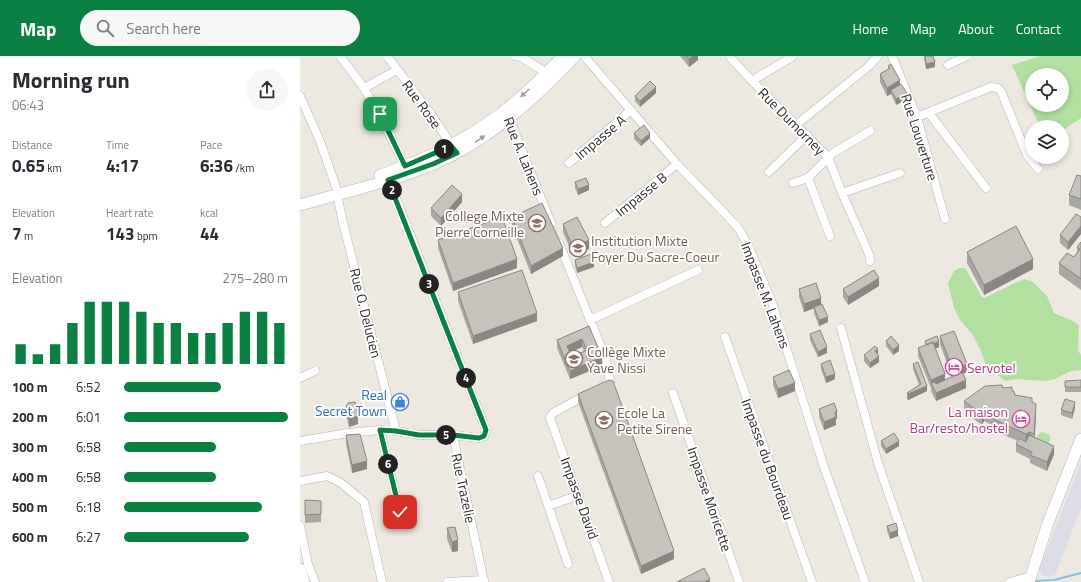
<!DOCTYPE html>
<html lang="en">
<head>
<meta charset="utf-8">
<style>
  :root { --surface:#fff; --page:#f7f7f7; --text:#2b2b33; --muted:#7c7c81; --accent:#0b8043 }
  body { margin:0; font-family:"Titillium Web",sans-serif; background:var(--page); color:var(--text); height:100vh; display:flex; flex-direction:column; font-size:15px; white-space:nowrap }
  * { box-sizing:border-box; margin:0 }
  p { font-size:13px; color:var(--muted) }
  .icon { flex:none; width:22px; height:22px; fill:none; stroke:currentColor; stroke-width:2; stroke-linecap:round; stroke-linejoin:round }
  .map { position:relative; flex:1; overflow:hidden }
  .drawer { display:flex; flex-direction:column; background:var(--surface); width:300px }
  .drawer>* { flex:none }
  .fabs { position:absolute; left:725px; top:12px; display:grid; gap:8px }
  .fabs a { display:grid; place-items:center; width:44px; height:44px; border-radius:50%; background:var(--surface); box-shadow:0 2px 6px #0003; font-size:20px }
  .pin { position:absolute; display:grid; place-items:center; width:34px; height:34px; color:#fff; margin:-17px; border-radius:8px; box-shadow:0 2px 6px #0006 }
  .km { position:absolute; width:20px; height:20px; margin:-10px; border-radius:50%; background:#222; color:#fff; font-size:11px; line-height:20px; text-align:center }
  .round { display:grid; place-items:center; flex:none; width:42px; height:42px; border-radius:21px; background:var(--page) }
  .head { display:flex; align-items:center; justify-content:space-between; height:68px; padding:0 12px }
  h1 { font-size:22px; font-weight:700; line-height:30px }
  .stats { display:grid; grid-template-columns:repeat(3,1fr); gap:6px; height:68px; padding:4px 12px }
  .stats div { display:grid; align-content:center }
  .stats b { font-size:17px; font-weight:700 }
  .stats small { font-size:11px; font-weight:400 }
  .stats p { font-size:11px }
  .chart { height:112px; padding:8px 12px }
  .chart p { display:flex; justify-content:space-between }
  .chart svg { width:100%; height:72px; margin-top:4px; stroke:var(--accent); stroke-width:6 }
  ul { padding:0 12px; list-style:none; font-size:13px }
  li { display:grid; grid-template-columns:64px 48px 1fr; align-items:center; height:30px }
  li i { height:10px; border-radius:5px; background:var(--accent) }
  header { display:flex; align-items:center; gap:24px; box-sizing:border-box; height:56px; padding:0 20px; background:var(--accent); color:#fff }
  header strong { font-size:19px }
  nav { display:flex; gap:22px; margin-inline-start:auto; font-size:14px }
  .search { width:280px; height:36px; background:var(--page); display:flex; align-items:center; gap:10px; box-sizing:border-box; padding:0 14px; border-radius:22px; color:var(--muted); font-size:15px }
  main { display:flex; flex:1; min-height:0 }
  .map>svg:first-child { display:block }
  .airport { fill:#dcdde7 }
  .green { fill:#b2e0a1; fill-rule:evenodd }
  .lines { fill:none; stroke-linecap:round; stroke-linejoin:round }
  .stream { stroke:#7bc4e8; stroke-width:2 }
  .street-casing { stroke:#b4b6bf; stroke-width:9 }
  .secondary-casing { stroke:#b4b6bf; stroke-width:12 }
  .street { stroke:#fff; stroke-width:8 }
  .secondary { stroke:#fff; stroke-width:11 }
  .wall { fill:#aaa8a2; fill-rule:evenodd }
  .shaded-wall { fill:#8b8884 }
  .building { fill:#c6c3bc; stroke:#8b8884; fill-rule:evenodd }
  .oneway { fill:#a0a0a0 }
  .route-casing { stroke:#fff; stroke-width:8 }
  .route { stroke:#0b8043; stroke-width:5 }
  .labels { text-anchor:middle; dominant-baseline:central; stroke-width:3.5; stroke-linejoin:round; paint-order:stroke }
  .street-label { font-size:14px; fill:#2d2d2d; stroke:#fff }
  .education-label { font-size:14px; fill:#785e54; stroke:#fff; text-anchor:start }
  .hotel-label { font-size:14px; fill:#b23c85; stroke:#fff; text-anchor:start }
  .shop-label { font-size:14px; fill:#366cbe; stroke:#fff; text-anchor:end }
</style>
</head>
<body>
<header>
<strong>Map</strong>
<div class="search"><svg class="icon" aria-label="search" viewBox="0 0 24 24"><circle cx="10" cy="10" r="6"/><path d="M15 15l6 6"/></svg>Search here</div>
<nav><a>Home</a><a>Map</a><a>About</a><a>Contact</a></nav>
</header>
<main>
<section class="drawer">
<div class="head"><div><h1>Morning run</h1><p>06:43</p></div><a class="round"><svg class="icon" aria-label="share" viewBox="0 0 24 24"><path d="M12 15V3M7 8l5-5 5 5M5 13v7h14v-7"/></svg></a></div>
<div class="stats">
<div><p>Distance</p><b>0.65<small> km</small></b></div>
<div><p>Time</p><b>4:17</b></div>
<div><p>Pace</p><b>6:36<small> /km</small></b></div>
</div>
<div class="stats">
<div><p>Elevation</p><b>7<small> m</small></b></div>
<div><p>Heart rate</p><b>143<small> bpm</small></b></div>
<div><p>kcal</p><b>44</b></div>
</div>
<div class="chart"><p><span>Elevation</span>275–280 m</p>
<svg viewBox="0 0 160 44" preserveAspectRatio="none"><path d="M5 44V32M15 44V38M25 44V32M35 44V19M45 44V6M55 44V6M65 44V6M75 44V12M85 44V19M95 44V19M105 44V25M115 44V25M125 44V19M135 44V12M145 44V12M155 44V19"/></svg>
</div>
<ul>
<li><b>100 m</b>6:52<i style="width:59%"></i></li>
<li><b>200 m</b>6:01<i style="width:100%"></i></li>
<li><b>300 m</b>6:58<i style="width:56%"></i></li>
<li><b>400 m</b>6:58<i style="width:56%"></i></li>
<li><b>500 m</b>6:18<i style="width:84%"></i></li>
<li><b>600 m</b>6:27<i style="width:76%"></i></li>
</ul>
</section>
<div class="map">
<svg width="781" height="526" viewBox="0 0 781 526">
  <rect width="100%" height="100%" fill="#ede9e1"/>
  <path class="airport" d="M781,406V452L755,519L748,521L744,520L739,514Z"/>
  <path class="green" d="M740,0H781V62L762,75V71H740L712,9ZM732,19H762V49H732Z
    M660,212H665L682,241L684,242L724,223L732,225L747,240L754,257L775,266L779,270L778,295L781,299V314L771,315L755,323L746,325L716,323L705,325L686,310L681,295L672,278L660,264L654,252L648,227L654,215Z
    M741,376L746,377L750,380V385L746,389L737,385V380Z"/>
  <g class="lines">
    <path class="stream" d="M733,525L754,524L781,517"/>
    <defs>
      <path id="street" d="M40,0L64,32L79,58L105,110
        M87,0L131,58L154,93
        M215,0L221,1L247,17
        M284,0L377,108L431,164L439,173L449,191L472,247L524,411L565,526
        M429,0L452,25L528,101L542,137L569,198L570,205
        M592,0L617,61L645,163
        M648,9L667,0
        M452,25L493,0
        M64,32L97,14
        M0,40L20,85L36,131
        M207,57L251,167
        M629,57L686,132
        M617,61L691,31L698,32L701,35L727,99L738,113
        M496,69L569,10L578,0
        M269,107L331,54
        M469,116L507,79
        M508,122L530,180
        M89,124L186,374L184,380L179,382L153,379L184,526
        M493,127L508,122L533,97L570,75
        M542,137L600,117
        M37,138L43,167L96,375
        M305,167L377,108
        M259,187L306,303L310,326L303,330
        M290,264L398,214
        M541,272L578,407L619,526
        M425,281L512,526
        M0,322L15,315
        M373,337L439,526
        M288,338L253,357L250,362L309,526
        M80,374L100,456
        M0,385L48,377L80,374L96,375L119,379H153
        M238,420L268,508
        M0,425L27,420L41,427L64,446L82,526
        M248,450L279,439
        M0,470L8,508L15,526
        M147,526L184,524
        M710,526L731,520"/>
      <path id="secondary" d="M80,119C91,116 101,111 112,107C174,83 218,48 263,0
        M0,149C45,136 91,126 134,108C189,84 234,44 275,0
        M0,513L4,526
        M729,526L748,467L781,383"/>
    </defs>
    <use href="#street" class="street-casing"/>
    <use href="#secondary" class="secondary-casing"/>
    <use href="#street" class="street"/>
    <use href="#secondary" class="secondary"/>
  </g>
  <path class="wall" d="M380,0H398V4L389,11Z
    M624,0H633L635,11L626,13L624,3Z
    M588,10L600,28L607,43L596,49L591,38L587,40L580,26V18L588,13Z
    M356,37L340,51L335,45V40Z
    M334,77L350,82L341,90L334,83Z
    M781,120V154L769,149V139Z
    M275,126L289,134L278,139L275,132Z
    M162,146L141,170L131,160V152Z
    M212,161L263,200L231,218L212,170Z
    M781,161V178L768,194L760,187V179Z
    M263,168L289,193L273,200L263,176Z
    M138,184L217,212L153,235L138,192Z
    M781,186V234L759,218V207L774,201L777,196V191Z
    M667,196L733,213L684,239L667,207Z
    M275,204L294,211L277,217L275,210Z
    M579,230L548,249L543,241V233Z
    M499,233L521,248L528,266L519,270L514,257V252L504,256L499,241Z
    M158,236L237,265L173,288L158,245Z
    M289,270L302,310L270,323L257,292V284ZM282,291L284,295L272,301L270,296Z
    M510,278L527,297L518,301L510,284Z
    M640,280L667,316L663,318L666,332L636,345L631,335V332L618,300V292L625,289V285L639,291L635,293L645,324L652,321L640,288Z
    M586,285L599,295L593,299L586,290Z
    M564,299H577L579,306L570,312L564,305Z
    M521,308L535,323L526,327L521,313Z
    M613,308L627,335L608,344L607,343V337L619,329L613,313Z
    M473,321L495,335L478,342L473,329Z
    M781,324V336H765V325Z
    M703,332L712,335L715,339L732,346L736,358L735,381L754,398L747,415L730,407V403L716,396V388L718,385L695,375V371L684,365L682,369L664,356V345Z
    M278,338L374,503L341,518L278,346Z
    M46,351L58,368L49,371L46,359Z
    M775,352L772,363L761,359V354Z
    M519,353L537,363H536V369L524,374L519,361Z
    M46,379L67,413L52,417L46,388Z
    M581,385L599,390L586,398L581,390Z
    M5,444L21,445V466L5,467Z
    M587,470L598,480L590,483L587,475Z
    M147,472L158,495L152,496L147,483Z"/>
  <path class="shaded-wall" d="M393,0H398V4L389,11V3Z
    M635,6V11L626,13V8Z
    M600,24V32L591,34V38L587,40V32Z
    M356,31V37L340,51V45Z
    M607,37V43L596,49V43Z
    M350,77V82L341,90V85Z
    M289,129V134L278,139V133Z
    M162,138V146L141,170V162Z
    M781,170V178L768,194V186Z
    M289,184V193L273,200V192Z
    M263,192V200L231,218V210Z
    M217,203V212L153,235V227Z
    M733,203V213L684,239V229Z
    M294,206V211L277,217V212Z
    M579,222V230L548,249V241Z
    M521,242V250L504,256V248Z
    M237,257V265L173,288V280Z
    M528,261V266L519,270V264Z
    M282,283V291L267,298V290Z
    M639,285V291L628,296V291Z
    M599,289V295L593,299V294Z
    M527,291V297L518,301V296Z
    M578,293V299L575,295Z
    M579,300V306L570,312V307Z
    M302,301V310L270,323V315Z
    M667,308V316L653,322V314Z
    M535,318V323L526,327V321Z
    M645,318V326L633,331L631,327V332V324Z
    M666,324V332L636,345V337Z
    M495,327V335L478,342V333Z
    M627,330V335L608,344V338Z
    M775,346V352L772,363V357Z
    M736,348V358L734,388V378Z
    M537,355V363H536V369L524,374V366L535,356Z
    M684,355V365L682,369V358Z
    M58,360V368L49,371V363Z
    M730,376V387L726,389V378Z
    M599,385V390L586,398V393Z
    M754,390V398L747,415V406Z
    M67,405V413L52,417V409Z
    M598,474V480L590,483V477Z
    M158,484V495L152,496V486Z
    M374,495V503L341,518V510Z
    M410,523V526H404Z"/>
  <path class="building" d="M386,0H393L389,3Z
    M625,0H633L635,6L626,8Z
    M591,8L600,24L587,32L580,18L590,12L588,10Z
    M350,25L356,31L340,45L335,40Z
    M601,28L607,37L596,43L591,34Z
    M344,69L350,77L341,85L334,77Z
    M777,119L781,120V143L769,139Z
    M286,122L289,129L278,133L275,126Z
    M152,129L162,138L141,162L131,152Z
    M242,147L263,192L231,210L212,161Z
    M776,158L781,161V170L768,186L760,179Z
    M202,161L217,203L153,227L138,184Z
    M277,161L289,184L273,192L263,168Z
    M716,170L733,203L684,229L667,196Z
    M781,186V223L759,207L767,197L774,201L780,193L777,191Z
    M291,198L294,206L277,212L275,204Z
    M222,214L237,257L173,280L158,236Z
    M574,214L579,222L548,241L543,233Z
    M516,227L521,242L504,248L499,233Z
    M522,248L528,261L519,264L514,251Z
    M289,270L302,301L270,315L257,284ZM282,283L287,294L272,301L267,290Z
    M520,274L527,291L518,296L510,278Z
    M654,275L667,308L653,314L640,280Z
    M591,280L599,289L593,294L586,285Z
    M637,280L639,285L633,288V286L627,289L625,285Z
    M633,286L645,318L631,324L618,292Z
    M575,290L578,293L575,295L579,300L570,307L564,299Z
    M530,304L535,318L526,321L521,308Z
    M618,306L627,330L608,338L607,337L621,328L613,308Z
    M489,314L495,327L478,333L473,321Z
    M662,316L666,324L636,337L631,327L635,326L636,328Z
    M309,324L313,325L374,495L341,510L278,338Z
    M781,324V331H765V325Z
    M702,329L703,332L712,331V335H714L715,339L732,342V346L736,348L734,378L730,376L726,378L695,364L697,361L684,355L682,358L664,345L685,330Z
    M765,343L775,346L772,357L761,354Z
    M55,346L58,360L49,363L46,351L48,347Z
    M534,347L537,355L535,356L536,361L524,366L519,353Z
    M594,377L599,385L586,393L581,385Z
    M60,378L67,405L52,409L46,379Z
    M729,379L754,390L747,406L730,399L732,396L716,388L719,382L726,386Z
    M5,444L21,445V458L5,459Z
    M596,467L598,474L590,477L587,470Z
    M155,471L158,484L152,486L147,472Z
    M404,512L410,523L404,526H377Z"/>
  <defs><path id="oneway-solid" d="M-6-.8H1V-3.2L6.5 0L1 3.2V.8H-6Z"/></defs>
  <g class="oneway">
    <use href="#oneway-solid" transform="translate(225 37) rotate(138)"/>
    <use href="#oneway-solid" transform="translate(180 83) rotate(-34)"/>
  </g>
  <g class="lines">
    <defs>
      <path id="route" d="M80,58L105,110L151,90L157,97L133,108L88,124L186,374L184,380L179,382L153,379H119L96,375L80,374L100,456"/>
    </defs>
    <use href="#route" class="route-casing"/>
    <use href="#route" class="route"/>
  </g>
  <defs>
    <symbol id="school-ring" viewBox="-11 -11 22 22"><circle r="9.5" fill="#fff" stroke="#8d6e63" stroke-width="1.5"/><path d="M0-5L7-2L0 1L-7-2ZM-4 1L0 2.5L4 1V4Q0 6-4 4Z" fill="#8d6e63"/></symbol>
    <symbol id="hotel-ring" viewBox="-11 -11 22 22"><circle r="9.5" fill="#fff" stroke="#d1479c" stroke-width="1.5"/><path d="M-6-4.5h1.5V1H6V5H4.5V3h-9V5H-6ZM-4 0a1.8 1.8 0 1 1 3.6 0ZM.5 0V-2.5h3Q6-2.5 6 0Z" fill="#d1479c"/></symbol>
    <symbol id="shop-ring" viewBox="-11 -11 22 22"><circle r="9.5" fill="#fff" stroke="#3f7fe0" stroke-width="1.5"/><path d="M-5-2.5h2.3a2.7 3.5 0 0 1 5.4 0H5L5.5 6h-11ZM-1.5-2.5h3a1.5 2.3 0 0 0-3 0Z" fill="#3f7fe0"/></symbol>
  </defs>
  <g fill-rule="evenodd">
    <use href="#school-ring" x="227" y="157" width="20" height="20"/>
    <use href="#school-ring" x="268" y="182" width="20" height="20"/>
    <use href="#school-ring" x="264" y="293" width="20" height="20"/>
    <use href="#hotel-ring" x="644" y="301" width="20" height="20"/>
    <use href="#shop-ring" x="90" y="336" width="20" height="20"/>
    <use href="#hotel-ring" x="711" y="353" width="20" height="20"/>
    <use href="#school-ring" x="294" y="354" width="20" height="20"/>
  </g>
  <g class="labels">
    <g class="street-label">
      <text transform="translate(122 48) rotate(54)">Rue Rose</text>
      <text transform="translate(492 65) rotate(45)">Rue Dumorney</text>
      <text transform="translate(300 81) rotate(-40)">Impasse A</text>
      <text transform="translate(620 81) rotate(72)">Rue Louverture</text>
      <text transform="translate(224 100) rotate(68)">Rue A. Lahens</text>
      <text transform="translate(341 138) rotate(-39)">Impasse B</text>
      <text transform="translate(466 239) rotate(69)">Impasse M. Lahens</text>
      <text transform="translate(66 257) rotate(76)">Rue O. Delucien</text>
      <text transform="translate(468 403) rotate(70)">Impasse du Bourdeau</text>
      <text transform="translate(164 432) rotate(78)">Rue Trazelie</text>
      <text transform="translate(280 442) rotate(70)">Impasse David</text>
      <text transform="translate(410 443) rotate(71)">Impasse Moricette</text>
    </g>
    <g class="education-label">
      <text x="224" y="159" text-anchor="end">College Mixte<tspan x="224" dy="16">Pierre Corneille</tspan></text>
      <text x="291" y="184">Institution Mixte<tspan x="291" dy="16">Foyer Du Sacre-Coeur</tspan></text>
      <text x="287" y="295">Collège Mixte<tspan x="287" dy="16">Yave Nissi</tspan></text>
      <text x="317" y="356">Ecole La<tspan x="317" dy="16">Petite Sirene</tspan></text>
    </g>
    <g class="hotel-label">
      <text x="667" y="311">Servotel</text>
      <text x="708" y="355" text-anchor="end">La maison<tspan x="708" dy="16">Bar/resto/hostel</tspan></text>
    </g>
    <g class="shop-label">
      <text x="87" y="338">Real<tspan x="87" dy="16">Secret Town</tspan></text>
    </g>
  </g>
</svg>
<div class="fabs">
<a><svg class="icon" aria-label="locate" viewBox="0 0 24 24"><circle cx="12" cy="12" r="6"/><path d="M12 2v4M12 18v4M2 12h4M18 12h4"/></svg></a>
<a><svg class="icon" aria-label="layers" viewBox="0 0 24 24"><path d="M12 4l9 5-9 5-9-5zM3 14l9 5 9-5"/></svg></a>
</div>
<div class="pin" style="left:80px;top:58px;background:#1e9e55"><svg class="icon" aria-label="arrive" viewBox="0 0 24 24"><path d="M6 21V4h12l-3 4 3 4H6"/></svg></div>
<div class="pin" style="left:100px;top:456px;background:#d93025"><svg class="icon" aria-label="check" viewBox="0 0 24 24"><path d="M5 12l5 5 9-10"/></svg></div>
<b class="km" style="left:144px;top:93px">1</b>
<b class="km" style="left:92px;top:134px">2</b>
<b class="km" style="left:129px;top:228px">3</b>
<b class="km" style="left:166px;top:322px">4</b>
<b class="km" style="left:146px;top:379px">5</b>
<b class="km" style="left:88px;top:408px">6</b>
</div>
</main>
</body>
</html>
